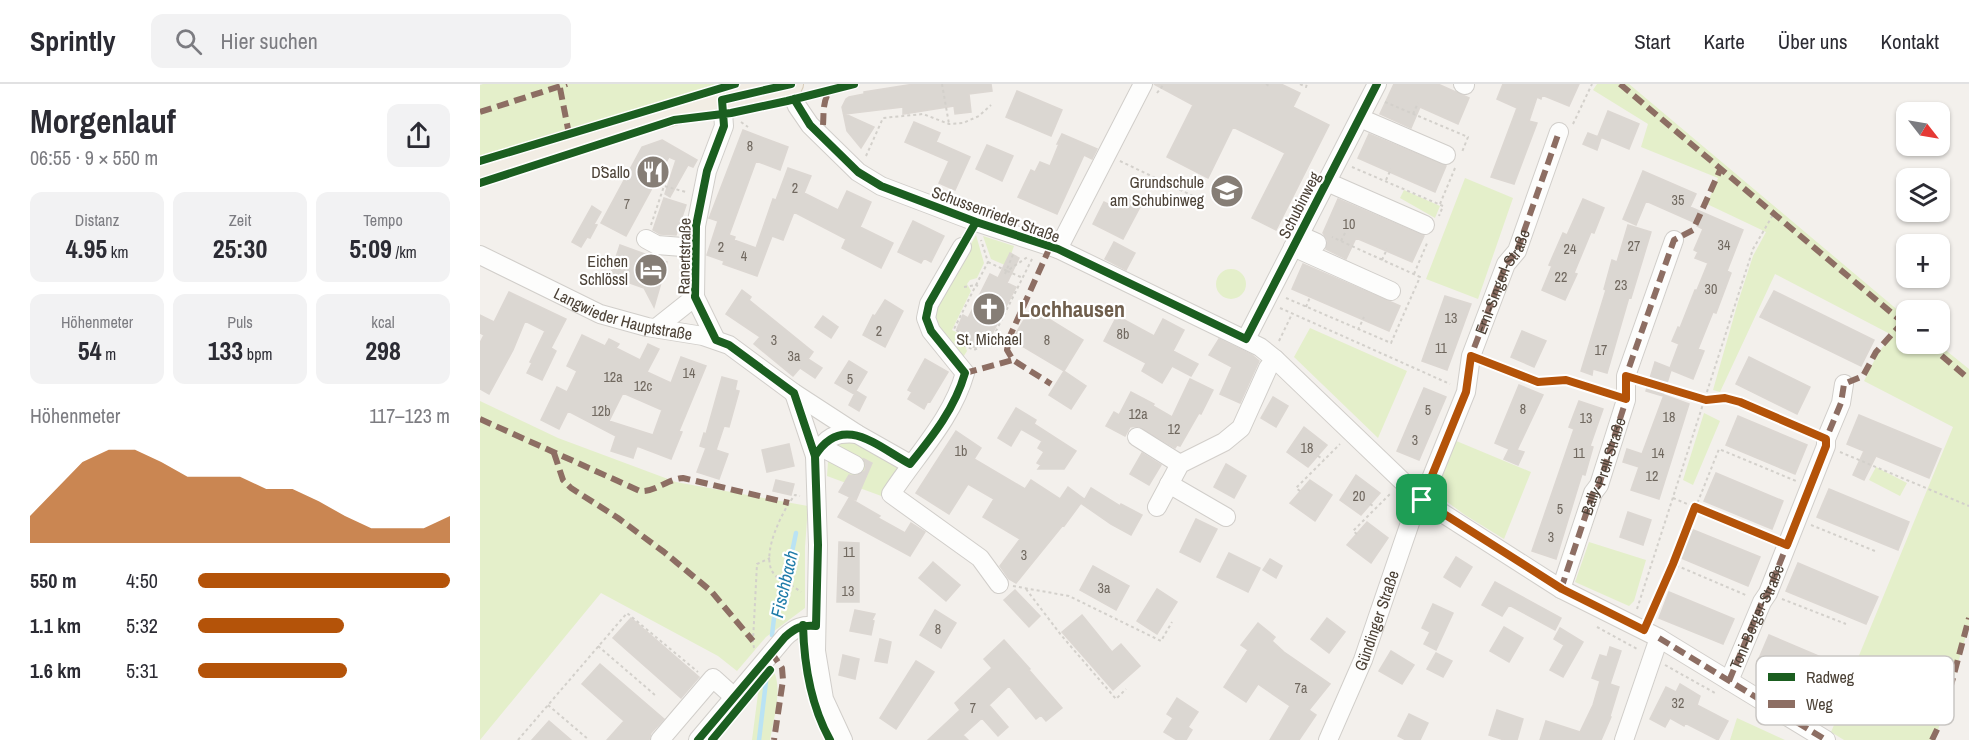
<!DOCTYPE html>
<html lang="de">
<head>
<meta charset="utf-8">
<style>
  :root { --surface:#fff; --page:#f2f2f3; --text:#2b2b33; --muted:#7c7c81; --line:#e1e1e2; --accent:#b45309 }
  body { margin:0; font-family:"Archivo Narrow",sans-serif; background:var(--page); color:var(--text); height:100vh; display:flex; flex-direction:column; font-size:22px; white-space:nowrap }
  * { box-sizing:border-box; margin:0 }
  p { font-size:20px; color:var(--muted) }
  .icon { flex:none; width:33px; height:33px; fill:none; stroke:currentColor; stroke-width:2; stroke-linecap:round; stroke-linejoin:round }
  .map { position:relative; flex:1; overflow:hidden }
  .drawer { display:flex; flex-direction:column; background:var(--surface); width:480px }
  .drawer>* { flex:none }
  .needle { width:39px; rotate:121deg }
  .tools { position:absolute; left:1416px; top:18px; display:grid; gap:12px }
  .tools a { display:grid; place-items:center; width:54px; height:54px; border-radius:12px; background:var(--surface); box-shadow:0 2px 4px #0004; font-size:30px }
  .pin { position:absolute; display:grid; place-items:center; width:51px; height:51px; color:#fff; margin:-26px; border-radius:12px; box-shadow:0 3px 9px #0006 }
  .round { display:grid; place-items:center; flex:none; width:63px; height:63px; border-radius:12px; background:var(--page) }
  .summary { display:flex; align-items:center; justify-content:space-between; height:102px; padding:0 30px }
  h1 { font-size:33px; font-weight:700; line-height:45px }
  .stats { display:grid; grid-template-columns:repeat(3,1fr); gap:9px; height:102px; padding:6px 30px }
  .stats div { display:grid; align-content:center; border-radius:12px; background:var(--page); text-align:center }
  .stats b { font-size:26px; font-weight:700 }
  .stats small { font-size:16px; font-weight:400 }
  .stats p { font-size:16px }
  .chart { height:168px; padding:12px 30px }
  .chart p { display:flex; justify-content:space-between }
  .chart svg { width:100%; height:108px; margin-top:6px; fill:var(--accent); opacity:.7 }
  ul { padding:0 30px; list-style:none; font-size:20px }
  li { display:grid; grid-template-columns:96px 72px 1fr; align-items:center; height:45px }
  li i { height:15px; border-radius:8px; background:var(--accent) }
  header { display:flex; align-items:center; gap:36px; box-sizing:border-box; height:84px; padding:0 30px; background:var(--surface); border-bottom:2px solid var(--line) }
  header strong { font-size:28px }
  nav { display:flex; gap:33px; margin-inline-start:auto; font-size:21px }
  .search { width:420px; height:54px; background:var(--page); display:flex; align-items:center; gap:15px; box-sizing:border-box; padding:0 21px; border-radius:12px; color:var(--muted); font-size:22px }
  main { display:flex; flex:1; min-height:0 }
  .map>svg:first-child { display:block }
  .green { fill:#e4efca }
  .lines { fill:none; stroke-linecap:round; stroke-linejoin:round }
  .stream { stroke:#bae3f4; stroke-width:4.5 }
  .building { fill:#dbd7d2; stroke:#dcd7d2; stroke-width:1.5; fill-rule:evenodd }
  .minor-casing { stroke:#d1ceca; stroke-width:20 }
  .major-casing { stroke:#d7cbb8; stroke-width:26 }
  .path { stroke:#d3d0cb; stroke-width:2; stroke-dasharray:3 3; stroke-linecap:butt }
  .minor { stroke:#fdfdfc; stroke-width:18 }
  .major { stroke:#f2ede4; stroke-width:24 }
  .quiet { stroke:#8d6e63; stroke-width:6; stroke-dasharray:12 6; stroke-linecap:butt }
  .cycleway-casing { stroke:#fff; stroke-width:11 }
  .cycleway { stroke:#1b5e20; stroke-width:8 }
  .route-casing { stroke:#fff; stroke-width:12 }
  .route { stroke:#b45309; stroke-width:8 }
  .labels { text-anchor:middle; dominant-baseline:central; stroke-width:4.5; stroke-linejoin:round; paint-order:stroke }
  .number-label { font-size:14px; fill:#70685f }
  .poi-label { font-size:16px; fill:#4b4136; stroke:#fff; text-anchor:end }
  .street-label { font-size:16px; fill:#4b4136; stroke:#fff }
  .water-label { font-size:18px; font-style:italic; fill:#207ca9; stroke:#fff }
  .district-label { font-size:22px; font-weight:bold; fill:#6f5e4c; stroke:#fff }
  .key { fill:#fff; stroke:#c9c6c3; stroke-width:1.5 }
  .key-label { font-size:16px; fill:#4b4136 }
</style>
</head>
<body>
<header>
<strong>Sprintly</strong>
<div class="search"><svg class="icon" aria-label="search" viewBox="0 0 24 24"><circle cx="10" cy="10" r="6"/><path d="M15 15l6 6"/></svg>Hier suchen</div>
<nav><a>Start</a><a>Karte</a><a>Über uns</a><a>Kontakt</a></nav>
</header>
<main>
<section class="drawer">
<div class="summary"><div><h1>Morgenlauf</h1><p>06:55 · 9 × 550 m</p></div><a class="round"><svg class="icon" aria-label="share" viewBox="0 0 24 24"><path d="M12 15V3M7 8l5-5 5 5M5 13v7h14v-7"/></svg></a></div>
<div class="stats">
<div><p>Distanz</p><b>4.95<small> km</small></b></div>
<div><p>Zeit</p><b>25:30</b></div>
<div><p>Tempo</p><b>5:09<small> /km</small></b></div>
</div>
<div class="stats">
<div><p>Höhenmeter</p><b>54<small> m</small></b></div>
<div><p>Puls</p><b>133<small> bpm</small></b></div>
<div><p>kcal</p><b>298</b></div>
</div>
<div class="chart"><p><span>Höhenmeter</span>117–123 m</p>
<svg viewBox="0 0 160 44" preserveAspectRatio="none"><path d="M0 44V33L10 22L20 11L30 6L40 6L50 11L60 17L70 17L80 17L90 22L100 22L110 27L120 33L130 38L140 38L150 38L160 33V44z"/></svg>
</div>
<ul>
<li><b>550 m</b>4:50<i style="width:100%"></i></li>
<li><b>1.1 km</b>5:32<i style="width:58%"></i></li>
<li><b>1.6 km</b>5:31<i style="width:59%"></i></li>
</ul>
</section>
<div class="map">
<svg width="1489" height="656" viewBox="0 0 1489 656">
  <rect width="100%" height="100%" fill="#f3f0ec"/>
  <path class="green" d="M3,0H242L0,73V1Z
    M1117,0H1149L1426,233V260H1458L1489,285V542L1455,656H1364L1351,648L1360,627L1357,625L1473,343L1384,297L1398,269L1412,251L1295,190L1240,308L1233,306L1258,218L1273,172L1286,148L1227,120L1238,94L1161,63L1168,40L1113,6Z
    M985,94L1033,114L998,215L946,195Z
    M924,106L960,122L955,134L920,114Z
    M496,151L504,179L497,194L490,196L487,200L491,207L472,246L480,250L487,267L480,278L453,237L455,225Z
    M503,152L534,162L527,182L511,175Z
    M736 200a15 15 0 1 1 30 0a15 15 0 1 1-30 0Z
    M830,244L927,287L898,354L814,273Z
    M0,317L78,354L196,398L328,422L325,463V524L286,553L257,587L238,572L121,509L0,656Z
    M1224,329L1240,337L1213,401L1203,396Z
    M974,356L1051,388L1024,455L985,431L951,406Z
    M374,357L423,382L404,413L347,392L348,378L360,360Z
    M1396,383L1427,399L1420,412L1389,396Z
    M1109,458L1166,476L1154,517L1149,522L1095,498Z
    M292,585C304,600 293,638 290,656H272L279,602Z
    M1257,634L1305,656H1250Z"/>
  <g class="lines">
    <path class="stream" d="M292,551L294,534L307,492L316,449
      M279,656L287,589"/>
  </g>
  <path class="building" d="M434,0H511L512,7L489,10L491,28L475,30L474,22L423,30V23L365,30L394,43L381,64L367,47L362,23L366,15L369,13L384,10V8Z
    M674,0H801L820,9L813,23L849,41L796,146L772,134L805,69L753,43L728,94L687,73L713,21Z
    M914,0H958L989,14L978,40L940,23L931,44L900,30Z
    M1023,0H1099L1089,22L1062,11L1061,15L1057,13L1049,37L1057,39L1034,100L1011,93L1037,24L1017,15Z
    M537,7L582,26L571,52L526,33Z
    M1128,27L1159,40L1149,65L1118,52Z
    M434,38L460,49L456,58L490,73L475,106L459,99L469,77L425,58Z
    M263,46L308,63L300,86L276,77L249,151L255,153L254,156L276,164L293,115L296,116L308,84L331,92L324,109L358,126L367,107L391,118L380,143L413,159L401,184L362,164L366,155L314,128L303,156L292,152L277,192L243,180L244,177L227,171L238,137L229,134L230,132Z
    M1108,49L1121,54L1117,66L1103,60Z
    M582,50L617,65L612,75L604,71L577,130L538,113L551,86L555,88L560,78L570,82L579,60H577Z
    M889,50L966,82L955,108L878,74Z
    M182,56L217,76L213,83L208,81L190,113L185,110L196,76L189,73L146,152L121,139L162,63Z
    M507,61L533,72L522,97L496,85Z
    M1163,87L1216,110L1210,123L1263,146L1247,187L1251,189L1236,229L1233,228L1218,265L1224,267L1213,295L1191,286L1183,312L1166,307L1175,278L1190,284L1199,260L1192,257L1198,243L1200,244L1215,206H1217L1228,179L1215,174L1218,168L1214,166L1223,145L1217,142L1218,140L1166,117L1156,141L1143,135Z
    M644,112L661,121L643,155L613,140L624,118L638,125Z
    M184,114L206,121L196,151L180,150L173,146Z
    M858,115L944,152L932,178L876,154L866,175L846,165L848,157L843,149Z
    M1103,115L1124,124L1114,149L1111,148L1094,189L1097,190L1085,216L1062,206L1072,182L1069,181L1083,149L1087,151Z
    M112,122L121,128L114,140L117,141L110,154L107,153L101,163L92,158Z
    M433,137L464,152L451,178L444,174L441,179L418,168Z
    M1148,141L1171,148L1151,214L1149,213L1127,289L1113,285L1112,291L1101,287L1126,206L1124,205L1132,176L1137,178Z
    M634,158L655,169L646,186L625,175Z
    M140,161L187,178L174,223L164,204L130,192Z
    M530,169L539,174L527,199L536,203L508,258L495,264L488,260L485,249L477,245L483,231L488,234L510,190L518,194Z
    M823,180L920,222L909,247L812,205Z
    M262,206L271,213L269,216L333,268L328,275L342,284L335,294L320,284L313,292L274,260L280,253L246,230Z
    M1294,207L1394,256L1381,282L1280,233Z
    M29,208L86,235L71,264L76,267L62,296L47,289L52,279L50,278L65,247L45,237L33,266L9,310L0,305V259L4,251L0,249V231L14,238Z
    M965,212L991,220L967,286L942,277Z
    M405,216L423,227L405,263L383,251L393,231L395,232Z
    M551,224L603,256L584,287L532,256Z
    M343,232L358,243L351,254L335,243Z
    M637,232L674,252L683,235L704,246L693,267L718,280L711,292L692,282L682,299L662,287L666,279L624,257Z
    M1042,247L1066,257L1054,283L1031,273Z
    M102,251L125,262L129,255L139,260L136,264L160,276L168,260L179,265L167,288L191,299L201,273L226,282L199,347L202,348L191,375L157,362L153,374L131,367L136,352L88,327L79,345L61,336L77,303L87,308L97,287L87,282ZM143,309L182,326L173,351L129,337Z
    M739,255L772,271L779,277L760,319L740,310L752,283L729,271Z
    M1269,273L1330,303L1317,330L1256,300Z
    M445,275L468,288L450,318L448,317L444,325L428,315L432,308L428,306Z
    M369,277L387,288L374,310L355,299Z
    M584,287L606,302L591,325L569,311Z
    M242,293L257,297L255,306L259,307L249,343L244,342L236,366L248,370L239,395L217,388L226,364L220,362L224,349L226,350Z
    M710,295L733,306L721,330L719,329L700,362L697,361L695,364L658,342L650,343L645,352L626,342L634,328L639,331L651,308L674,320L673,322L692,333Z
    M1039,301L1063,311L1037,366L1044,368L1038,381L1024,375L1029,365L1015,359Z
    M944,304L966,313L939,376L917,367Z
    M376,307L386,313L379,327L369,321Z
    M1184,311L1209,320L1179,415L1151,406L1159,383L1143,378L1147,365L1162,370Z
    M793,313L808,322L796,343L781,334Z
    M1099,317L1123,325L1110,362L1113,363L1105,391L1102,390L1076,475L1052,467L1094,345L1089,343Z
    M536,324L556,336L554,340L596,367L584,385H558L561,381L557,379L564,368L558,364L562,357L541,345L531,362L518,354Z
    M1379,331L1461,365L1449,394L1396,372L1384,396L1373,391L1384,367L1367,360Z
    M1258,332L1327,361L1315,390L1246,361Z
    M824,343L847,361L828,383L807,368Z
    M476,347L501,364L494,375L545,405L551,396L580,415L588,403L604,415L584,442L583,441L536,499L529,495L520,482L540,455L503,433L514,415L488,400L469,430L436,409Z
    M309,360L314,382L287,388L282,366Z
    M662,369L681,381L669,401L650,390Z
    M384,375L392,379L376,416L359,408L369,391L376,392L385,387L386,381Z
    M746,380L766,392L754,414L734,403Z
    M1236,389L1303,417L1292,445L1224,417Z
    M876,391L900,409L881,431L860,416Z
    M296,396L314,400L311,411L293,407Z
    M830,396L852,411L835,437L810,419Z
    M611,404L640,422L641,420L662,431L651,451L631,440L602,420Z
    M1349,405L1429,438L1418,466L1337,433Z
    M369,414L400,432L398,434L425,449L431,439L445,448L430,472L358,433Z
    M1148,428L1171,436L1163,461L1140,453Z
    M716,435L737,445L720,478L700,468Z
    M887,438L908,454L891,479L867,461Z
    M1211,445L1280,473L1268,502L1199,473Z
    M359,458L379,459V518H357Z
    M749,469L780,484L768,508L737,493Z
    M976,473L992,483L980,503L964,493Z
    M790,475L802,482L796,494L783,486Z
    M453,478L480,501L466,517L439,494Z
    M1318,479L1398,513L1386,540L1306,507Z
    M613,482L649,502L636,526L600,506Z
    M1015,498L1081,534L1075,546L1029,521L1022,532L1002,521Z
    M677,505L697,518L677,550L657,537Z
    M535,506L560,532L549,543L524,516Z
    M1189,508L1254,535L1243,560L1179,534Z
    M953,520L973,529L956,566L944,560L950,548L942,544Z
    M375,526L395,530L392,536L394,537L391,551L370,547Z
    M455,526L476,539L461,564L440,551Z
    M602,531L632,568L641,560L660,582L633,606L582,548Z
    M151,534L219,593L201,614L133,554Z
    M847,534L865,548L849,569L831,555Z
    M778,539L795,553L792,557L804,568L850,600L829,626L836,631L819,656H790L810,622L778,600L766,618L744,603L768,566L761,561Z
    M1024,543L1043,554L1029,578L1010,567Z
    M1080,544L1103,558L1083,593L1070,586L1084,561L1074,555Z
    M1289,551L1369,585L1358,613L1277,579Z
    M400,555L411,558L407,579L395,577Z
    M524,556L550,585L549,586L582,624L566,637L561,631L556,635L529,602L509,621L528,643L518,652L502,634L483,651L488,656H448L480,626L475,619L512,584L504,575Z
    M1130,563L1141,567L1130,600L1139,603L1130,632L1131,633L1121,656H1060L1066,637L1100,648L1113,621L1120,597L1112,594L1120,571L1127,573Z
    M911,567L934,581L922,600L899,587Z
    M956,569L972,577L963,593L947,585Z
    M363,571L379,575L375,595L359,591Z
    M436,577L454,588L416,645L400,634Z
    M120,580L184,635L171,649L169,656H127L144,637L102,600Z
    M1200,600L1220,612L1217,621L1248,637L1238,656L1205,639L1204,642L1190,634L1185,643L1170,635L1186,603L1196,608Z
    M697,614L718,628L708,643L712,646L706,656H697L684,648L693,634L687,630Z
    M1017,626L1043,635L1037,656H1024L1009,651Z
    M929,630L948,639L940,656H926L918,652Z
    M69,637L91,656H52Z"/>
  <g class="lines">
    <defs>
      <g id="minor">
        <path d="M983,0L985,1"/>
        <path d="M308,1L317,22L330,41L378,88L401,102L496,138L578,165L780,263L795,275L942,416L1081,505L1179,554L1346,656"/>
        <path d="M880,34L966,71"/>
        <path d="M847,98L945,141"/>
        <path d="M819,151L837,159"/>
        <path d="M166,155L177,161L215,164"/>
        <path d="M482,163L449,220L446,234L451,247L485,289C472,335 437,370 411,410L500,474L519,500"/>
        <path d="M813,163L911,207"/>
        <path d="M578,165L663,0"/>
        <path id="s1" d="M0,171L120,230L167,243L223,252L249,261L314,309L377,350L430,380"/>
        <path d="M176,244L215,213"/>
        <path d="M766,255L897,0"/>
        <path d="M236,256L215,213L216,142L227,87L244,42L242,16"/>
        <path d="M314,309L335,372L338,461L336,567L344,615L363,656"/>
        <path d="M657,353L700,380"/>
        <path d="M341,363L375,381"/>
        <path d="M335,372C346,353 355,348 377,350"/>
        <path d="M689,400L746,433"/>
        <path d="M677,423L700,380L744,358L761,344L788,284L795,275"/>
        <path d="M1081,505L1113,409L1119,401L1146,316V292L1194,156"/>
        <path d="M1249,597L1282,518L1288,509L1346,362V355L1361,319L1364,300"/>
        <path d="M180,656L233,594L254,613"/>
        <path d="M218,656L305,553C316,543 322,541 336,542"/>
        <path id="s2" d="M848,656L883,576L933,430L946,407L986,308L991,272L1026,180L1037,167L1079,48"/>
        <path d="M1144,656L1179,554"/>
      </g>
      <path id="major" d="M0,87C103,51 205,25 311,0"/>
    </defs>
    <use href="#minor" class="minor-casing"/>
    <use href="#major" class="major-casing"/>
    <path class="path" d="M462,0L469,40
      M786,0L789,2L790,0
      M820,0L826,3L827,0
      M677,9L684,0
      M905,18L988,53L982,68
      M933,30L938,19
      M261,38L268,43
      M1093,40L1112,0
      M386,72L403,34L443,30L469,40L483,39L499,32L511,21
      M640,77L713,112
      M872,83L963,122L959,132
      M906,96L911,85
      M960,120L975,84
      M171,141L184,102L206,108
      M861,157L866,147
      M902,176L907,165
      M508,178L527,187L549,172
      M527,187L543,194
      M525,190L534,168
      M934,190L948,157
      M498,202L496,201L474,245L483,250L485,262L494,266L506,260L511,262L517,250L515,249L553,173
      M484,203L496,201L508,178L501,156
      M806,214L911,259L940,193L852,153
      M826,223L830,213
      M800,224L970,300
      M878,246L884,233
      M799,257L812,230
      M1005,278L1058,298L1086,296L1131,310
      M1162,296L1226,316L1245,314L1260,318L1332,349
      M1360,368L1489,422
      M838,372L844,376
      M820,407L816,404L860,360
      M1193,414L1293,456
      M890,420L895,423
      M1331,441L1395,467
      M877,450L873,447L911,409
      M1193,480L1239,365L1316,397
      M302,498C299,495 294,491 292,487C282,468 302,427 315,411L320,412
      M311,501L321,508
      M533,502L589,512L681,557L692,538
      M546,505L581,551L636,615L646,605
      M1302,515L1366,540
      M1157,525L1273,165L1294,129
      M1171,532L1193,480L1268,512
      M1117,543L1159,566
      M118,562L175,611
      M274,564L273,557L277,480L290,474
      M1185,581L1235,609
      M1279,595L1334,618
      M68,621L109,656
      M38,656L147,529L218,588"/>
    <use href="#minor" class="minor"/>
    <use href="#major" class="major"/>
    <g class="quiet">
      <path d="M1140,0L1426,241"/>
      <path d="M80,4L89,50"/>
      <path d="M0,28L87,0"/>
      <path d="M343,41C344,29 342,14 352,5"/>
      <path d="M570,163L530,252L527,266L533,276L571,300"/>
      <path d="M1448,260L1489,295"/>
      <path d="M485,289L533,276"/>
      <path d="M0,335L160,407C176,408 187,395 203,394L309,419"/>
      <path d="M74,369L83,396L91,404L138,434L184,468L231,507L273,557"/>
      <path id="s3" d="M942,416L986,308L991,272L1026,180L1037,167L1079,48"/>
      <path d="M302,498L311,501"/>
      <path id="s4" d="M1081,505L1113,409L1119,401L1146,316V292L1194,156L1213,146L1241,84"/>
      <path d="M1179,554L1346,656"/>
      <path d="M291,568L302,584L303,596L294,656"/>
      <path id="s5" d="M1249,597L1282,518L1288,509L1346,362V355L1361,319L1364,300L1383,292L1396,268L1423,238"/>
      <path d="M1452,656L1462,635L1489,534"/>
    </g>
    <defs>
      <path id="cycleway" d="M314,15L330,41L378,88L401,102L496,138L578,165L766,255L897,0
        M0,77L255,0
        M0,99L194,36L251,29L307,17L374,0
        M335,372C362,328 397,362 430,380C453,352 475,324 485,289L451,247L446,234L449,220L496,138
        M323,541C324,581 330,620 350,656
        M218,656L305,553C316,543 322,541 336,542L338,461L335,372L314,309L249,261L236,256L215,213L216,142L227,87L244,42L242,16L311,0
        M232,656L290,586"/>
    </defs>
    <use href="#cycleway" class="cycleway-casing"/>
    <use href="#cycleway" class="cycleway"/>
  </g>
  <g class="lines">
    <defs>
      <path id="route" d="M991,272L1058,298L1086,296L1146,315V292L1226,316L1245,314L1260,318L1346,355V362L1307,461L1215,423L1193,480L1164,546L1082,505L942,416L986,308Z"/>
    </defs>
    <use href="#route" class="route-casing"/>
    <use href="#route" class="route"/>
  </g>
  <defs>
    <symbol id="restaurant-disc" viewBox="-11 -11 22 22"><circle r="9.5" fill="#867e76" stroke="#fff"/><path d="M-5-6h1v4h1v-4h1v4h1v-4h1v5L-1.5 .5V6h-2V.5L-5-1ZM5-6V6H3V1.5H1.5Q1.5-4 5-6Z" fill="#fff"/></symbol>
    <symbol id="school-disc" viewBox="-11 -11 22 22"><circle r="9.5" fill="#867e76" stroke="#fff"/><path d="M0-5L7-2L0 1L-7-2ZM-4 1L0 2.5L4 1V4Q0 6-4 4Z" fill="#fff"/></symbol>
    <symbol id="hotel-disc" viewBox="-11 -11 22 22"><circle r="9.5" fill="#867e76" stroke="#fff"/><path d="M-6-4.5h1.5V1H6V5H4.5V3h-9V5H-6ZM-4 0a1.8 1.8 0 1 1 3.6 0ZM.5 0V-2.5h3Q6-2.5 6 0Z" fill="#fff"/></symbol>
    <symbol id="church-disc" viewBox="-11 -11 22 22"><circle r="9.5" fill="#867e76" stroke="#fff"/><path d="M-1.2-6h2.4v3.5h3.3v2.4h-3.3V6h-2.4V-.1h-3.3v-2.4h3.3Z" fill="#fff"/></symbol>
  </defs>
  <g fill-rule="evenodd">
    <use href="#restaurant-disc" x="154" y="69" width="38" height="38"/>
    <use href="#school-disc" x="728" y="88" width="38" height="38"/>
    <use href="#hotel-disc" x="152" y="167" width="38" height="38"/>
    <use href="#church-disc" x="490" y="206" width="38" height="38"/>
  </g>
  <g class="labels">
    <g class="number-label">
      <text x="270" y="62">8</text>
      <text x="315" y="104">2</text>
      <text x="1198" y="116">35</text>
      <text x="147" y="120">7</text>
      <text x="869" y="140">10</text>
      <text x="1244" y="161">34</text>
      <text x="1154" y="162">27</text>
      <text x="241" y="163">2</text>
      <text x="1090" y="165">24</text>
      <text x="264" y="172">4</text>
      <text x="1081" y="193">22</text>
      <text x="1141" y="201">23</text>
      <text x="1231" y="205">30</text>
      <text x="971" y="234">13</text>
      <text x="399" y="247">2</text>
      <text x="643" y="250">8b</text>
      <text x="294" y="256">3</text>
      <text x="567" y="256">8</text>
      <text x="961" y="264">11</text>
      <text x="1121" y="266">17</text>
      <text x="314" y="272">3a</text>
      <text x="209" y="289">14</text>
      <text x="133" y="293">12a</text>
      <text x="370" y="295">5</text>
      <text x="163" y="302">12c</text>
      <text x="1043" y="325">8</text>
      <text x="948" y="326">5</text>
      <text x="121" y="327">12b</text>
      <text x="658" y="330">12a</text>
      <text x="1189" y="333">18</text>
      <text x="1106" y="334">13</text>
      <text x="694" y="345">12</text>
      <text x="935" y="356">3</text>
      <text x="827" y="364">18</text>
      <text x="481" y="367">1b</text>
      <text x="1099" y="369">11</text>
      <text x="1178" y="369">14</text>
      <text x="1172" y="392">12</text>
      <text x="879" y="412">20</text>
      <text x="1080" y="425">5</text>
      <text x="1071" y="453">3</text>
      <text x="369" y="468">11</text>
      <text x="544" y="471">3</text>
      <text x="624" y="504">3a</text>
      <text x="368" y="507">13</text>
      <text x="458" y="545">8</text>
      <text x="821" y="604">7a</text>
      <text x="1198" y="619">32</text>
      <text x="493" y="624">7</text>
    </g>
    <g class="poi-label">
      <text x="150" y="88">D´Sallo</text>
      <text x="724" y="98">Grundschule<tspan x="724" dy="18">am Schubinweg</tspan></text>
      <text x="148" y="177">Eichen<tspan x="148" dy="18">Schlössl</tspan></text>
      <text x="509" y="255" text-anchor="middle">St. Michael</text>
    </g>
    <g class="street-label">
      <text transform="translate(819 121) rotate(-63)">Schubinweg</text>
      <text transform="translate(516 130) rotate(20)">Schussenrieder Straße</text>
      <text transform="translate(204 172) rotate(-89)">Ranertstraße</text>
      <text stroke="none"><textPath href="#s3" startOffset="234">Erni-Singerl-Straße</textPath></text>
      <text stroke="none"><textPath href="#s1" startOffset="156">Langwieder Hauptstraße</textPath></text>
      <text stroke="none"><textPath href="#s4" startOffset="130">Bally-Prell-Straße</textPath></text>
      <text stroke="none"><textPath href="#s5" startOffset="70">Toni-Berger-Straße</textPath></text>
      <text stroke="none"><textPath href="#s2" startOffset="129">Gündinger Straße</textPath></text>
    </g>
    <g class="water-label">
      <text transform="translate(304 500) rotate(-77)">Fischbach</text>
    </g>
    <g class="district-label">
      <text x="592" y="225">Lochhausen</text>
    </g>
  </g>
  <rect x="1276" y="572" width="198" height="69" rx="9" class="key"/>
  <rect x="1288" y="589" width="27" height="8" fill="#1b5e20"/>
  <rect x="1288" y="616" width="27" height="8" fill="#8d6e63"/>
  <g class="key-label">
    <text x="1326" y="599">Radweg</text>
    <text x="1326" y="626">Weg</text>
  </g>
</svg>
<div class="tools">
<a><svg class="needle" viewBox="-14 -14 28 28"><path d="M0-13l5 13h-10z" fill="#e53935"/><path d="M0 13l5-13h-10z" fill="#7c7c81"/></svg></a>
<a><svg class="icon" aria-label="layers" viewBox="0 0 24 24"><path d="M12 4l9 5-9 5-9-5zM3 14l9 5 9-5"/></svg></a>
<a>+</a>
<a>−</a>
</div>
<div class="pin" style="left:942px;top:416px;background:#1e9e55"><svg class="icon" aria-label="arrive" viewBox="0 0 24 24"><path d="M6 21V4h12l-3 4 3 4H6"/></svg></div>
</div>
</main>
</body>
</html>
